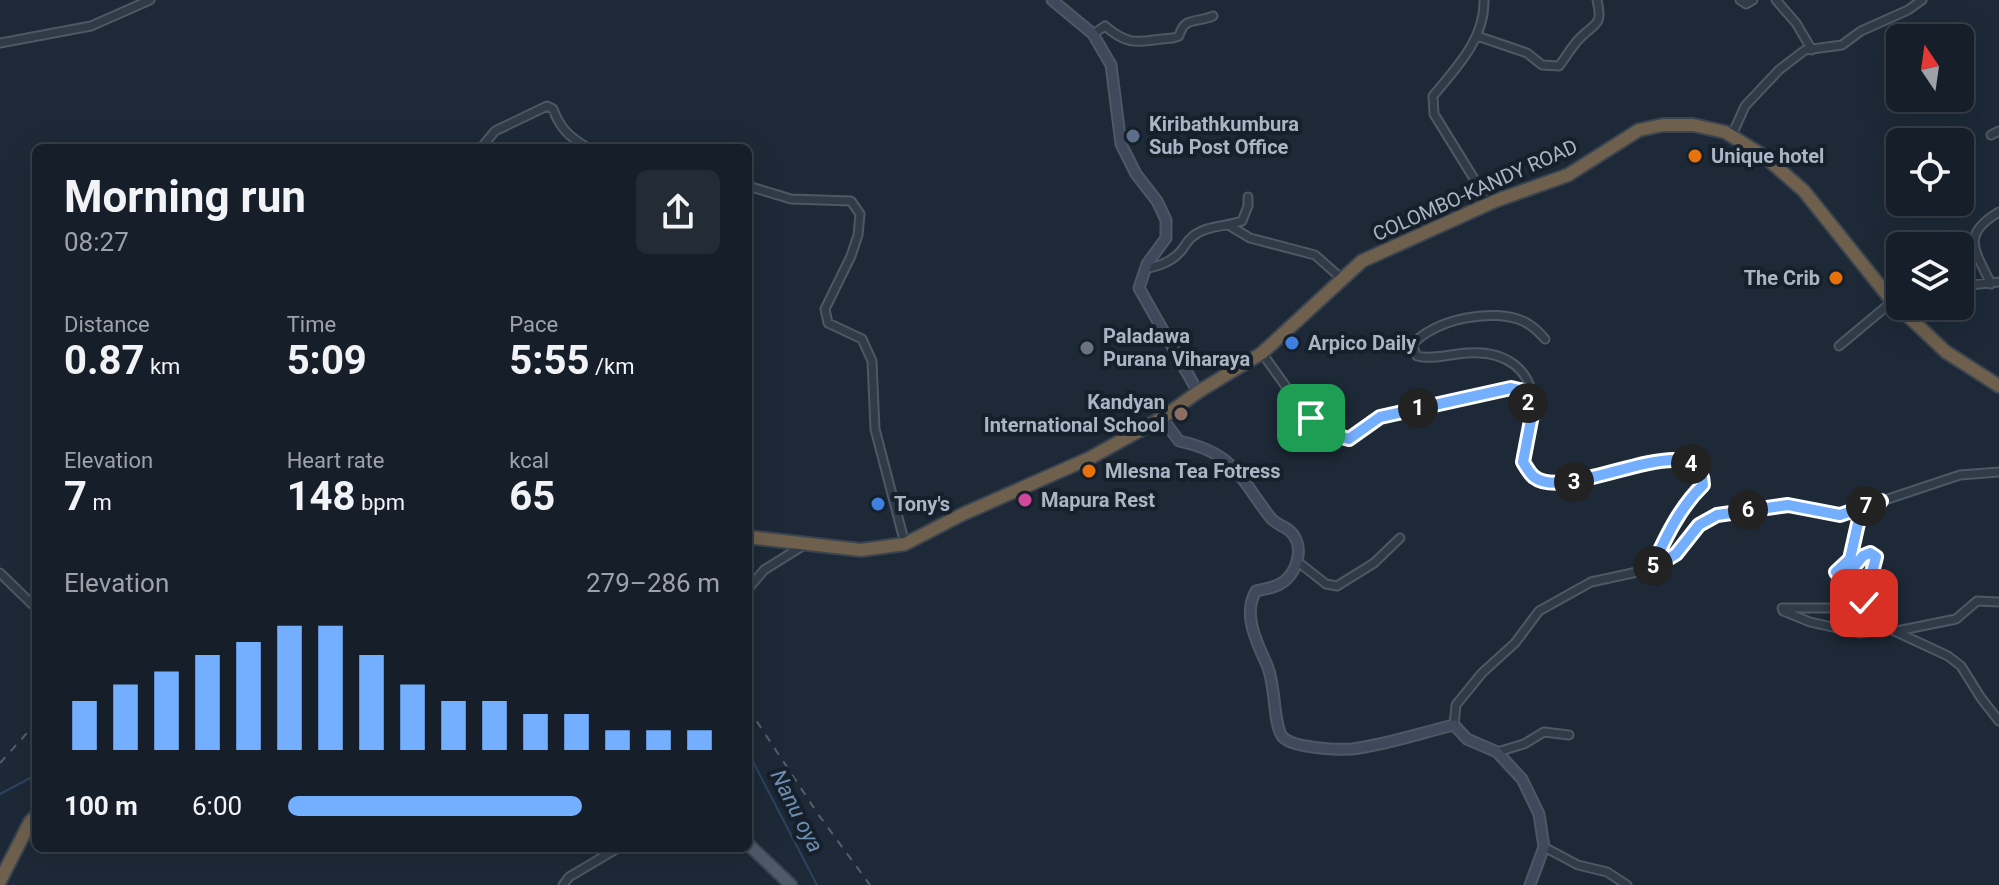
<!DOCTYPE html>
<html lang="en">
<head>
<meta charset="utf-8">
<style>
  :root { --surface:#161f29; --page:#232c35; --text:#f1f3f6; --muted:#9ea2a8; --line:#353d46; --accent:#74afff }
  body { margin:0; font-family:Roboto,sans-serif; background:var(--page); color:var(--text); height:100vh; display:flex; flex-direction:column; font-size:30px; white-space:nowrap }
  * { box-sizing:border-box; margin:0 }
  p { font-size:26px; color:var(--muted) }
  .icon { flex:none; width:44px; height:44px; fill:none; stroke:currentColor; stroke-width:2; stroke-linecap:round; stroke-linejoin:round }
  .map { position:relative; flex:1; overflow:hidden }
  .sheet { position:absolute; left:32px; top:144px; width:720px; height:708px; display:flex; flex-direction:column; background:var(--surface); border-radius:12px; box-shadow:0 8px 32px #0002,0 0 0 2px var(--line) }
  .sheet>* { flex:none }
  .needle { width:52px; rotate:347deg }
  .tools { position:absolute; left:1886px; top:24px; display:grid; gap:16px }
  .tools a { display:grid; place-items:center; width:88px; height:88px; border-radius:12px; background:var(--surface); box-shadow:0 8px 32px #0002,0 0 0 2px var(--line); font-size:40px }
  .pin { position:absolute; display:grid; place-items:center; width:68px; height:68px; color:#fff; margin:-34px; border-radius:16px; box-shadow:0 4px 12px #0006 }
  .km { position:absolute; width:40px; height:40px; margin:-20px; border-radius:50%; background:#222; color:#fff; font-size:22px; line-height:40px; text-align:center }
  .round { display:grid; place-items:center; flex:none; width:84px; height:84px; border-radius:12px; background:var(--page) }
  .head { display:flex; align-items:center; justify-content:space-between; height:136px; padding:0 32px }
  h1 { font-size:44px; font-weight:700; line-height:60px }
  .figures { display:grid; grid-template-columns:repeat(3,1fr); gap:12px; height:136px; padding:8px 32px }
  .figures div { display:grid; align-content:center }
  .figures b { font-size:40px; font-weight:700 }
  .figures small { font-size:22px; font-weight:400 }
  .figures p { font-size:22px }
  .chart { height:224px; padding:16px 32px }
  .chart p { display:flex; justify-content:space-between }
  .chart svg { width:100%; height:144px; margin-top:8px; stroke:var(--accent); stroke-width:6 }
  ul { padding:0 32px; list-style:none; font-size:26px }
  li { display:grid; grid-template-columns:128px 96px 1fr; align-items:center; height:60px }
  li i { height:20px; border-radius:10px; background:var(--accent) }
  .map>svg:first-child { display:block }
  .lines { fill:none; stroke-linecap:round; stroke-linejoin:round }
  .stream { stroke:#2c435e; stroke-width:2 }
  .street-casing { stroke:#4d5866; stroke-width:11 }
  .secondary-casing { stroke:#4d5866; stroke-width:13 }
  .primary-casing { stroke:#394451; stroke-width:15 }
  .highway-casing { stroke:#3b4551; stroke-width:16 }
  .street { stroke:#303b47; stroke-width:7 }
  .secondary { stroke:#3e4a5b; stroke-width:9 }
  .primary { stroke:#4e5a68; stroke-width:11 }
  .highway { stroke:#6e604c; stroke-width:12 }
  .rail { stroke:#515f6f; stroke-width:2; stroke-dasharray:8 8; stroke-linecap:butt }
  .route-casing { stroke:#fff; stroke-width:16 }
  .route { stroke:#74afff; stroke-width:10 }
  .service-dot { fill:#5c6f8a; stroke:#16202b; stroke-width:3 }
  .food-dot { fill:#e8710a; stroke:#16202b; stroke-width:3 }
  .shop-dot { fill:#3f7fe0; stroke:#16202b; stroke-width:3 }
  .worship-dot { fill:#6b7280; stroke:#16202b; stroke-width:3 }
  .education-dot { fill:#8d6e63; stroke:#16202b; stroke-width:3 }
  .hotel-dot { fill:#d1479c; stroke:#16202b; stroke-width:3 }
  .labels { text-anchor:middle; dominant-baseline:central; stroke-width:8; stroke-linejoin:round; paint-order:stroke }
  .poi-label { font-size:20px; font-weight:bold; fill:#a9b5c5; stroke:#16202b; text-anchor:start }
  .street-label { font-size:20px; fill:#a9b5c5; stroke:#16202b }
  .water-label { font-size:22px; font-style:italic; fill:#6e8eb1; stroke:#16202b }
</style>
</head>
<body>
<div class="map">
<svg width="1999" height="885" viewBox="0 0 1999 885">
  <rect width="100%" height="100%" fill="#1d2937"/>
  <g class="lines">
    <path class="stream" d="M748,752L817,885
      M0,794L36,775"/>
    <defs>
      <path id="street" d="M1484,0C1485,39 1456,68 1433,96L1434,114L1489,203
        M1740,0L1746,4L1753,0
        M1776,0L1796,23L1812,50
        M1093,34L1105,26C1132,49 1140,40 1173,38L1179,36C1184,16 1198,23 1213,16
        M1477,36L1527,53L1542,65L1559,66C1566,57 1572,46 1580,38C1596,22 1603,26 1597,0
        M0,43L91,26L150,0
        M1732,135L1745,106L1779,70L1805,50L1842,45L1861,31L1908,10L1922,0
        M1991,135L1999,131
        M481,148L495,131L547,106L553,109C560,129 571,138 588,148
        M748,186L791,199L851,201L860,214L858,235L851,256L825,309L828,323L862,339L872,361L875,429L905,544
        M1230,226L1250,238L1315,255L1341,278
        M1145,269C1158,266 1170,263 1180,252C1184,248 1187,241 1192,237C1206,225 1226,227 1242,221L1248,206V197
        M1991,284C1975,250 1960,235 1999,212
        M1960,286L1999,282
        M1839,346L1900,295
        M1262,353L1292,395L1308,407L1311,418L1332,434L1349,439L1380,417L1511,388L1524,391L1532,415L1523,462C1526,467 1530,474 1534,477C1569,505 1700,420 1703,485C1679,508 1665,539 1651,569
        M1533,409C1534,369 1505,350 1467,353C1451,354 1432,360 1417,356L1412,345C1434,319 1494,307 1525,322C1533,326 1539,332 1545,339
        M1878,504L1859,519L1850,559L1836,572L1839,576L1845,577L1863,556L1870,553L1876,557L1864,603L1839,608H1782L1783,611L1810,622L1859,633L1890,629L1948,656L1961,666L1981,698L1999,721
        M1298,562L1326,584L1337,586L1374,563L1400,538
        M0,573L36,608
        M748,589L764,570L804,545
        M1897,631L1956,619L1977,601L1999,602
        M1454,725L1456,705L1482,673L1515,643L1539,611L1591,582L1651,569L1676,554L1699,525L1717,515L1788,505L1840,515L1960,475L1999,472
        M1497,752L1524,744L1544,732L1569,735
        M1544,847L1578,865L1607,872L1627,885
        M563,885L569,877L618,848"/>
      <path id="secondary" d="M1052,0L1093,34L1111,65L1121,144L1136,174L1157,201L1166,220V238L1147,264L1139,288L1198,392
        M1162,418L1179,441C1235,453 1239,477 1270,517C1275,524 1284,526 1290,531C1306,546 1297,575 1280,584C1273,588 1263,589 1256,591C1242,614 1257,643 1267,665C1276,686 1273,723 1282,736C1290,748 1338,750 1352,749C1386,745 1420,733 1454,725L1467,739L1497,752L1522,779L1539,814L1544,847L1530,885"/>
      <path id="primary" d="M748,844L791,885"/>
      <path id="highway" d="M748,537L861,550L905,544L963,514L1090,458L1162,418L1198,392L1262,353L1362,261L1495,201L1568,175L1639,130L1663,125H1693L1725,132L1764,156L1804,191L1892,301L1946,352L1999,386
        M0,881L30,822L36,816"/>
    </defs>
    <use href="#street" class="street-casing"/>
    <use href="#secondary" class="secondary-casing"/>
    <use href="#primary" class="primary-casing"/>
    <use href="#highway" class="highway-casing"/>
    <use href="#street" class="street"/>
    <use href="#secondary" class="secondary"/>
    <use href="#primary" class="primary"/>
    <use href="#highway" class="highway"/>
    <path class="rail" d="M748,708L818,814L870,885
      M0,763L36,723"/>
  </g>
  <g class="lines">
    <defs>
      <path id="route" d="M1311,418L1332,434L1349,439L1380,417L1511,388L1524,391L1532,415L1523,462C1526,467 1530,474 1534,477C1569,505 1701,420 1703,485C1679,508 1665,539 1651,569L1676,554L1699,525L1717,515L1788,505L1840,515L1881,501L1859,519L1850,559L1836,572L1839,576L1845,577L1863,556L1870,553L1876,557L1864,603"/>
    </defs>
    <use href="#route" class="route-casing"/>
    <use href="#route" class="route"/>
  </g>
  <circle class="service-dot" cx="1133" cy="136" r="8"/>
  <g class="food-dot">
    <circle cx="1695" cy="156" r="8"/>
    <circle cx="1836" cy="278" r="8"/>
    <circle cx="1089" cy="471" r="8"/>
  </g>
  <g class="shop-dot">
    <circle cx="1292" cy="343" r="8"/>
    <circle cx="878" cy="504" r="8"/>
  </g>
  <circle class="worship-dot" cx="1087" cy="348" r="8"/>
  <circle class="education-dot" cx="1181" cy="414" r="8"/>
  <circle class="hotel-dot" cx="1025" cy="500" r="8"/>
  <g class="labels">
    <g class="poi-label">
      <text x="1149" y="124">Kiribathkumbura<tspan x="1149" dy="23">Sub Post Office</tspan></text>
      <text x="1711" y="156">Unique hotel</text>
      <text x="1820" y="278" text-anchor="end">The Crib</text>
      <text x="1103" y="336">Paladawa<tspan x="1103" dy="23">Purana Viharaya</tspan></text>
      <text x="1308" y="343">Arpico Daily</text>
      <text x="1165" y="402" text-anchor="end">Kandyan<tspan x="1165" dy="23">International School</tspan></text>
      <text x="1105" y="471">Mlesna Tea Fotress</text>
      <text x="1041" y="500">Mapura Rest</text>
      <text x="894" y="504">Tony's</text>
    </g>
    <g class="street-label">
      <text transform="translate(1475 190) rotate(-24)">COLOMBO-KANDY ROAD</text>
    </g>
    <g class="water-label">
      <text transform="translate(797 811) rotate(63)">Nanu oya</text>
    </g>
  </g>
</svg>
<div class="tools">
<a><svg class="needle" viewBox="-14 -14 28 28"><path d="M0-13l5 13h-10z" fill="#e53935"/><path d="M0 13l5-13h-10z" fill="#9ea2a8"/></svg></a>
<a><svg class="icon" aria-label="locate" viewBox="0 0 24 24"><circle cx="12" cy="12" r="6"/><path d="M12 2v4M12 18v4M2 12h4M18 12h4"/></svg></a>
<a><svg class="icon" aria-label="layers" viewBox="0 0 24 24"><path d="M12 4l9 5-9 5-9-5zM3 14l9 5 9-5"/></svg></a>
</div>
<div class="pin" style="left:1311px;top:418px;background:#1e9e55"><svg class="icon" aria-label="arrive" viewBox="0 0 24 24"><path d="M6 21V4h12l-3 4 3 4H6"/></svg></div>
<div class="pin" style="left:1864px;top:603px;background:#d93025"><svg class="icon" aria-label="check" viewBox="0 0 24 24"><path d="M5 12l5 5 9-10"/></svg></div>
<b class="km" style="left:1418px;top:408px">1</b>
<b class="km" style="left:1528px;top:403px">2</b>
<b class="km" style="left:1574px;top:482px">3</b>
<b class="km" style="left:1691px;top:464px">4</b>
<b class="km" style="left:1653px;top:566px">5</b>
<b class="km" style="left:1748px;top:510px">6</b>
<b class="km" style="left:1866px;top:506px">7</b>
<section class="sheet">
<div class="head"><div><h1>Morning run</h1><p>08:27</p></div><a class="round"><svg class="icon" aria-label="share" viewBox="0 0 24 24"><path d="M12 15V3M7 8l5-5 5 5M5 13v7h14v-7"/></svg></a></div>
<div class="figures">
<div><p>Distance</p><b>0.87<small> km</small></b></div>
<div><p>Time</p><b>5:09</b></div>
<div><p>Pace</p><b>5:55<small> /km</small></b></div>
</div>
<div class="figures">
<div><p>Elevation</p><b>7<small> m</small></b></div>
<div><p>Heart rate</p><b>148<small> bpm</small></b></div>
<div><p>kcal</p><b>65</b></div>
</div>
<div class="chart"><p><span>Elevation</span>279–286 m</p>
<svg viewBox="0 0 160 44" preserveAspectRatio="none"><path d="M5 44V29M15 44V24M25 44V20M35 44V15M45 44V11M55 44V6M65 44V6M75 44V15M85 44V24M95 44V29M105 44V29M115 44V33M125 44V33M135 44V38M145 44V38M155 44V38"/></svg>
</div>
<ul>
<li><b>100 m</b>6:00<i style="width:68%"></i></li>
</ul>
</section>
</div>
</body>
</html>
